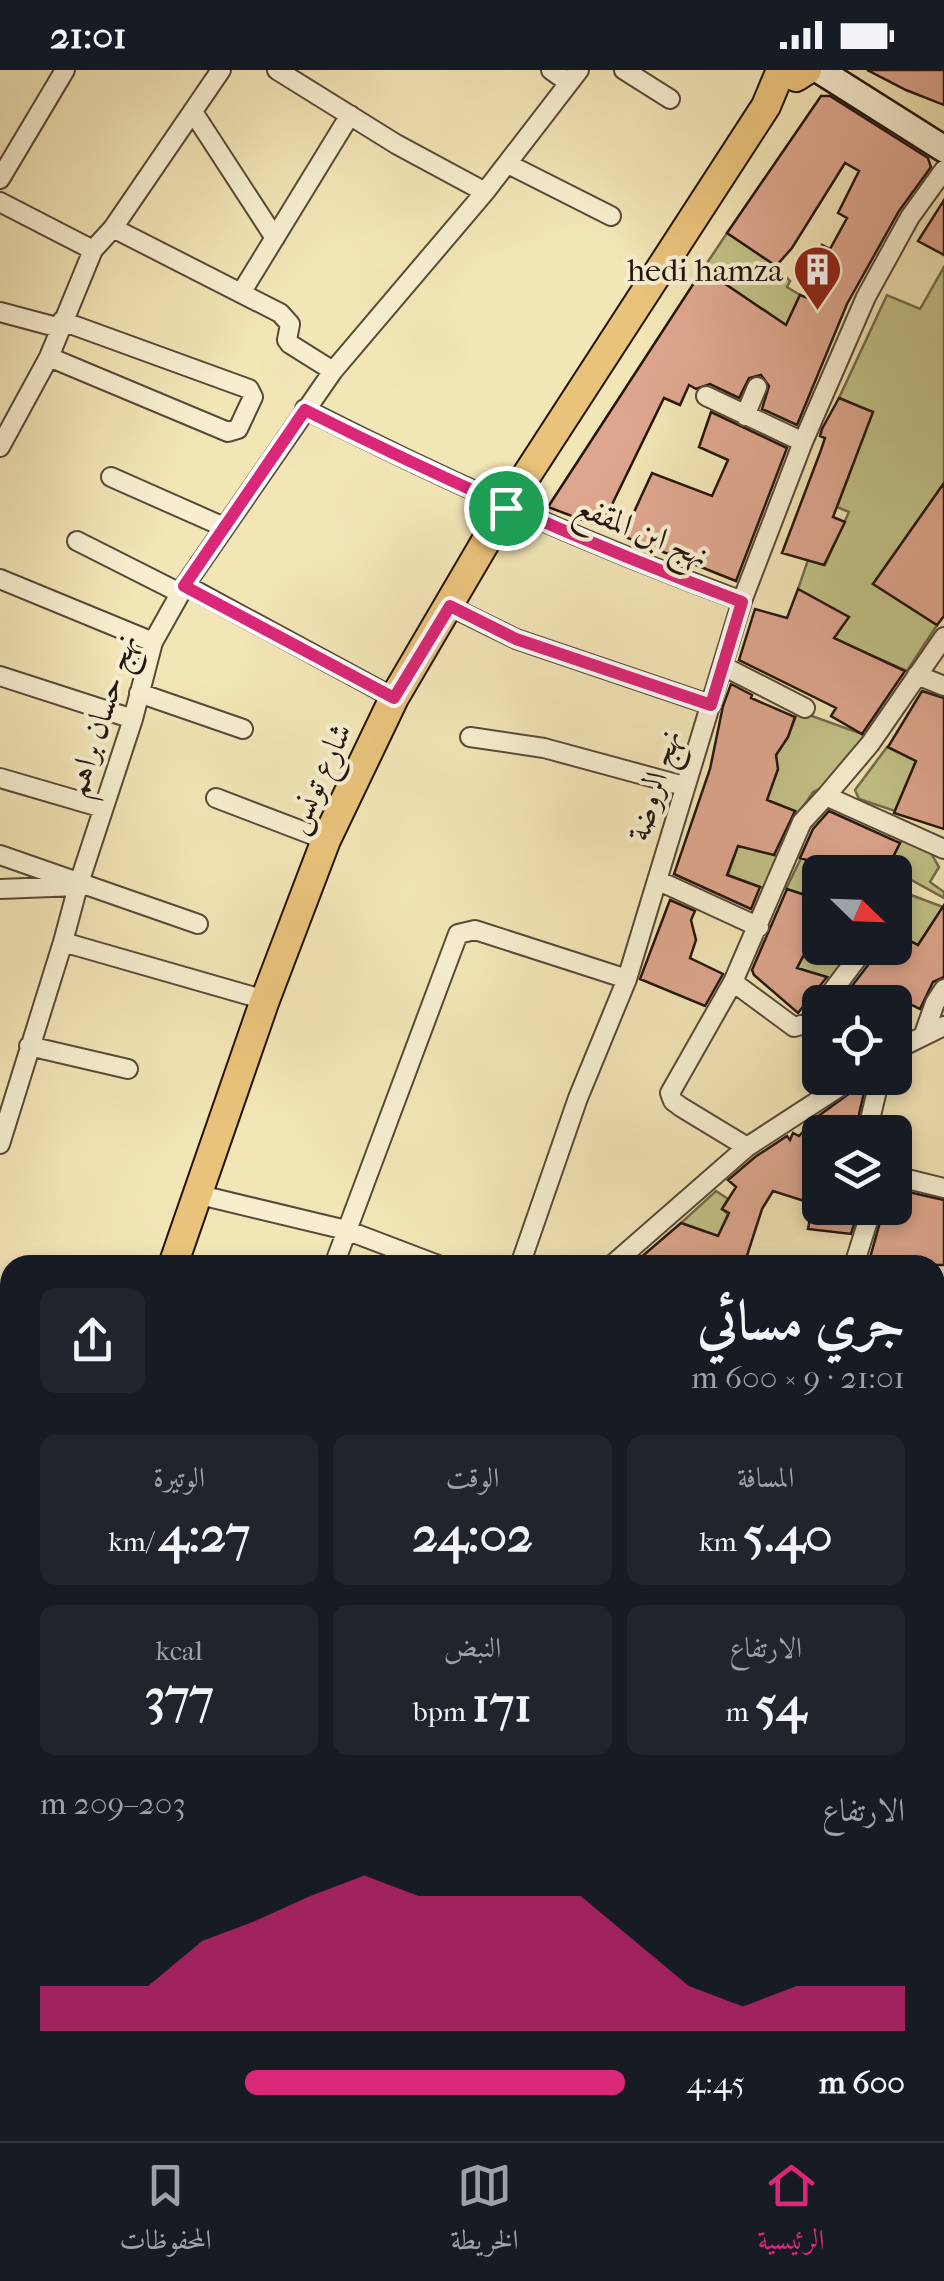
<!DOCTYPE html>
<html lang="ar">
<head>
<meta charset="utf-8">
<style>
  :root { --surface:#171b24; --page:#20242c; --text:#f1f3f6; --muted:#9ea1a6; --line:#363941; --accent:#db2777 }
  body { margin:0; font-family:"IM FELL French Canon",Amiri,serif; background:var(--page); color:var(--text); direction:rtl; height:100vh; display:flex; flex-direction:column; font-size:38px; white-space:nowrap }
  * { box-sizing:border-box; margin:0 }
  p { font-size:32px; color:var(--muted) }
  .icon { flex:none; width:55px; height:55px; fill:none; stroke:currentColor; stroke-width:2; stroke-linecap:round; stroke-linejoin:round }
  .map { position:relative; flex:1; overflow:hidden; direction:ltr }
  .details { position:absolute; left:0px; top:1185px; width:945px; height:888px; display:flex; flex-direction:column; background:var(--surface); border-radius:30px 30px 0 0; box-shadow:0 5px 15px #0003; direction:rtl }
  .details>* { flex:none }
  .needle { width:65px; rotate:113deg }
  .controls { position:absolute; left:802px; top:785px; display:grid; gap:20px }
  .controls a { display:grid; place-items:center; width:110px; height:110px; border-radius:15px; background:var(--surface); box-shadow:0 5px 15px #0003; font-size:50px }
  .pin { position:absolute; display:grid; place-items:center; width:85px; height:85px; color:#fff; margin:-42px; border:5px solid #fff; border-radius:50%; box-shadow:0 2px 10px #0007 }
  .round { display:grid; place-items:center; flex:none; width:105px; height:105px; border-radius:15px; background:var(--page) }
  .head { display:flex; align-items:center; justify-content:space-between; height:170px; padding:0 40px }
  h1 { font-size:55px; font-weight:800; line-height:75px }
  .stats { display:grid; grid-template-columns:repeat(3,1fr); gap:15px; height:170px; padding:10px 40px }
  .stats div { display:grid; align-content:center; border-radius:15px; background:var(--page); text-align:center }
  .stats b { font-size:50px; font-weight:800 }
  .stats small { font-size:28px; font-weight:400 }
  .stats p { font-size:28px }
  .chart { height:280px; padding:20px 40px }
  .chart p { display:flex; justify-content:space-between }
  .chart svg { width:100%; height:180px; margin-top:10px; fill:var(--accent); opacity:.7 }
  ul { padding:0 40px; list-style:none; font-size:32px }
  li { display:grid; grid-template-columns:160px 120px 1fr; align-items:center; height:75px }
  li i { height:25px; border-radius:12px; background:var(--accent) }
  .status { display:flex; justify-content:space-between; align-items:center; height:70px; padding:0 50px; background:var(--surface); direction:ltr }
  .status svg { height:28px; fill:currentColor }
  .tabs { display:flex; justify-content:space-around; align-items:center; height:140px; border-top:2px solid var(--line); background:var(--surface); font-size:28px; color:var(--muted) }
  .tabs a { display:grid; justify-items:center; gap:5px }
  .tabs .current { color:var(--accent) }
  .map>svg:first-child { display:block }
  .green { fill:#c2c288; stroke:#736c4a; stroke-width:2.5 }
  .building { fill:#dea68e; stroke:#24150d; stroke-width:2.5 }
  .lines { fill:none; stroke-linecap:round; stroke-linejoin:round }
  .service-casing { stroke:#584937; stroke-width:14 }
  .minor-casing { stroke:#584937; stroke-width:22 }
  .secondary-casing { stroke:#24150d; stroke-width:30 }
  .primary-casing { stroke:#24150d; stroke-width:32 }
  .service { stroke:#f7eed0; stroke-width:9 }
  .minor { stroke:#f7eed0; stroke-width:18 }
  .secondary { stroke:#f7eed0; stroke-width:25 }
  .primary { stroke:#e9c27b; stroke-width:28 }
  .route-casing { stroke:#fff; stroke-width:20 }
  .route { stroke:#db2777; stroke-width:12 }
  .labels { text-anchor:middle; dominant-baseline:central; stroke-width:8; stroke-linejoin:round; paint-order:stroke }
  .poi-label { font-size:32px; fill:#24150d; stroke:#f7eed0; text-anchor:end }
  .street-label { font-size:32px; fill:#24150d; stroke:#f7eed0 }
</style>
</head>
<body>
<div class="status"><b>21:01</b><svg viewBox="0 0 49 12"><path d="M0 12V9h3v3zM5 12V6h3v6zM10 12V3h3v9zM15 12V0h3v12zM26 1h20v11H26zM47 4h2v5h-2z"/></svg></div>
<div class="map">
<svg width="944" height="2071" viewBox="0 0 944 2071">
  <rect width="100%" height="100%" fill="#f2e5b6"/>
  <filter id="stains"><feTurbulence type="fractalNoise" baseFrequency=".002" numOctaves="4"/><feColorMatrix values="0 0 0 0 .2 0 0 0 0 .09 0 0 0 0 .02 0 0 0 .5 -.17"/></filter>
  <radialGradient id="worn" r=".72"><stop offset=".6" stop-color="#630" stop-opacity="0"/><stop offset="1" stop-color="#630" stop-opacity=".3"/></radialGradient>
  <path class="green" d="M727,163L776,196L790,211L787,217L800,225L786,255L703,199Z
    M944,197V413L873,514L937,555L907,601L834,569L848,547L798,519L808,490L825,495L849,442L837,437L872,343L839,328L887,225L920,239Z
    M798,641L865,665L827,716L813,722L799,743L767,730L776,685L788,667Z
    M887,677L916,691L895,741L859,729L855,720Z
    M737,759L757,781L781,786L771,821L728,805L736,781L729,777Z
    M903,767L936,778L932,785L939,797L930,812L944,822V828L888,797Z
    M801,788L847,802H820V830L786,819Z
    M895,819L943,837L918,875L895,863Z
    M812,869L820,871V878H837L852,883L833,910L797,898Z
    M716,1121L728,1129L722,1139L728,1144L718,1166L681,1153Z"/>
  <path class="building" d="M867,0H944V35L906,20Z
    M821,26H830L928,88L931,97L899,141L847,234L797,355L762,339L769,316L761,305L749,308L739,328L710,314L696,319L689,315L680,335L664,328L601,457L548,437L703,199L786,255L800,225L807,228L823,194L814,190L822,175L830,179L847,148L838,143L859,101L845,93L792,178L776,196L727,163Z
    M944,130V185L918,171Z
    M839,328L873,342L833,447L845,452L824,495L782,483L821,380L825,368L820,366L822,359Z
    M711,342L787,378L736,511L623,466L652,403L712,426L728,390L699,377Z
    M944,413V546L937,555L873,514Z
    M798,519L849,547L834,568L905,601L862,664L831,646L836,638L739,590L755,539L787,548Z
    M731,614L752,625L751,628L795,647L788,667L776,685L778,699L767,730L795,741L774,785L738,776L727,805L760,817L751,839L674,804L710,699L723,636Z
    M922,621L944,628V759L894,743L916,691L888,677Z
    M829,741L900,773L888,797L880,794L877,802H847L800,788L813,759Z
    M787,819L820,830V871L812,869L797,898L827,907L798,943L754,905L752,900Z
    M670,830L695,841L691,850L696,870L690,888L723,904L705,936L640,909Z
    M944,835V907L933,912L920,939L890,924L887,932H854L842,929L875,886L877,878H895V863L918,875Z
    M865,1012L866,1014L855,1062H820V1136L773,1121L762,1139L744,1195H632L681,1153L718,1166L729,1143L722,1139L736,1117L728,1110L755,1087L787,1066L790,1070L793,1063L799,1066L817,1047Z
    M895,1119L944,1130V1195H868L884,1138H895Z
    M812,1138H859L851,1164L808,1159Z"/>
  <g class="lines">
    <defs>
      <path id="service" d="M0,1376L10,1379"/>
      <path id="minor" d="M277,0L396,74L485,122
        M551,0L569,13
        M624,0L670,29
        M193,42L275,168
        M508,94L611,146
        M0,109L65,0
        M0,132L93,180
        M113,158L221,0
        M241,223L350,45
        M0,242L60,258
        M49,287L93,180L113,158L280,243L290,254L287,270L290,274L333,301
        M706,326L803,372
        M305,339C448,412 592,476 742,531
        M745,346L757,317
        M0,377L49,287L228,362L238,359L253,327L249,319L62,251
        M111,407L224,457
        M77,471L180,523
        M0,509L153,572
        M185,515L394,628
        M449,536L516,569L711,635
        M723,596L805,638
        M917,605L944,616
        M0,606L133,649
        M139,623L243,659
        M470,667L544,678L684,716
        M0,708L103,738
        M826,726L870,674L944,567
        M216,728L326,770
        M0,785L198,854
        M657,810L759,857
        M0,819L78,816
        M63,872L265,930
        M733,912L670,1023L673,1031L681,1037L747,1077
        M824,932L865,878
        M820,937L808,953L794,957L733,912L802,752L826,726L944,779
        M924,964L935,933L944,919
        M29,976L128,999
        M895,980L944,956
        M867,1062L880,1008
        M0,1074L63,872L78,816L133,649L153,572L185,515L333,301L485,122L579,0
        M895,1106L944,1118
        M196,1124L346,1160L438,1195
        M334,1195L458,864L475,860L627,909
        M520,1195L578,1028L627,909L742,531L803,372L866,227L910,147L944,100
        M612,1195L747,1077L853,1008
        M854,1195L872,1138
        M937,1333L944,1312
        M935,1486L944,1489
        M935,1641L944,1644
        M935,1792L944,1759
        M0,1925L10,1932
        M935,1970L944,1972
        M0,1974L10,1954
        M149,2062L156,2071
        M533,2062L540,2071
        M671,2062L676,2071
        M864,2062L875,2071
        M80,2071L84,2062
        M600,2071L612,2062
        M754,2071L756,2062"/>
      <path id="secondary" d="M819,0L944,79"/>
      <path id="primary" d="M784,0L796,7L807,0
        M173,1195L265,930L326,770L394,628L506,437L766,36L781,0
        M0,1693L10,1662
        M0,1718L10,1726
        M0,1743L10,1748
        M336,2062L342,2071"/>
    </defs>
    <use href="#service" class="service-casing"/>
    <use href="#minor" class="minor-casing"/>
    <use href="#secondary" class="secondary-casing"/>
    <use href="#primary" class="primary-casing"/>
    <use href="#service" class="service"/>
    <use href="#minor" class="minor"/>
    <use href="#secondary" class="secondary"/>
    <use href="#primary" class="primary"/>
  </g>
  <g class="lines">
    <defs>
      <path id="route" d="M305,340C448,412 592,476 742,532L711,635L516,569L450,536L394,628L184,516Z"/>
    </defs>
    <use href="#route" class="route-casing"/>
    <use href="#route" class="route"/>
  </g>
  <defs>
    <symbol id="building-pin" viewBox="-11 -11 22 30"><path d="M0 17L-7.5 6A9.5 9.5 0 1 1 7.5 6Z" fill="#8f2418" stroke="#f7eed0"/><path d="M-4-6H4V6H1V3H-1V6H-4ZM-2.5-4.3h1.7v1.8h-1.7ZM.8-4.3h1.7v1.8H.8ZM-2.5-1h1.7V.8h-1.7ZM.8-1h1.7V.8H.8Z" fill="#fff"/></symbol>
  </defs>
  <g fill-rule="evenodd">
    <use href="#building-pin" x="790" y="172" width="55" height="75"/>
  </g>
  <g class="labels">
    <g class="poi-label">
      <text x="783" y="200">hedi hamza</text>
    </g>
    <g class="street-label">
      <text transform="translate(642 461) rotate(22)">نهج ابن المقفع</text>
      <text transform="translate(101 645) rotate(-72)">نهج حسان براهم</text>
      <text transform="translate(318 708) rotate(-65)">شارع تونس</text>
      <text transform="translate(654 715) rotate(-73)">نهج الروضة</text>
    </g>
  </g>
  <rect width="100%" height="100%" filter="url(#stains)"/>
  <rect width="100%" height="100%" fill="url(#worn)"/>
</svg>
<div class="controls">
<a><svg class="needle" viewBox="-14 -14 28 28"><path d="M0-13l5 13h-10z" fill="#e53935"/><path d="M0 13l5-13h-10z" fill="#9ea1a6"/></svg></a>
<a><svg class="icon" aria-label="locate" viewBox="0 0 24 24"><circle cx="12" cy="12" r="6"/><path d="M12 2v4M12 18v4M2 12h4M18 12h4"/></svg></a>
<a><svg class="icon" aria-label="layers" viewBox="0 0 24 24"><path d="M12 4l9 5-9 5-9-5zM3 14l9 5 9-5"/></svg></a>
</div>
<div class="pin" style="left:506px;top:438px;background:#1e9e55"><svg class="icon" aria-label="arrive" viewBox="0 0 24 24"><path d="M6 21V4h12l-3 4 3 4H6"/></svg></div>
<section class="details">
<div class="head"><div><h1>جري مسائي</h1><p>21:01 · 9 × 600 m</p></div><a class="round"><svg class="icon" aria-label="share" viewBox="0 0 24 24"><path d="M12 15V3M7 8l5-5 5 5M5 13v7h14v-7"/></svg></a></div>
<div class="stats">
<div><p>المسافة</p><b>5.40<small> km</small></b></div>
<div><p>الوقت</p><b>24:02</b></div>
<div><p>الوتيرة</p><b>4:27<small> /km</small></b></div>
</div>
<div class="stats">
<div><p>الارتفاع</p><b>54<small> m</small></b></div>
<div><p>النبض</p><b>171<small> bpm</small></b></div>
<div><p>kcal</p><b>377</b></div>
</div>
<div class="chart"><p><span>الارتفاع</span>203–209 m</p>
<svg viewBox="0 0 160 44" preserveAspectRatio="none"><path d="M0 44V33L10 33L20 33L30 22L40 17L50 11L60 6L70 11L80 11L90 11L100 11L110 22L120 33L130 38L140 33L150 33L160 33V44z"/></svg>
</div>
<ul>
<li><b>600 m</b>4:45<i style="width:65%"></i></li>
</ul>
</section>
</div>
<nav class="tabs">
<a class="current"><svg class="icon" aria-label="home" viewBox="0 0 24 24"><path d="M3 11l9-7 9 7M6 9v11h12V9"/></svg>الرئيسية</a>
<a><svg class="icon" aria-label="map" viewBox="0 0 24 24"><path d="M3 6l6-2 6 2 6-2v14l-6 2-6-2-6 2zM9 4v14M15 6v14"/></svg>الخريطة</a>
<a><svg class="icon" aria-label="saved" viewBox="0 0 24 24"><path d="M7 4h10v16l-5-4-5 4z"/></svg>المحفوظات</a>
</nav>
</body>
</html>
